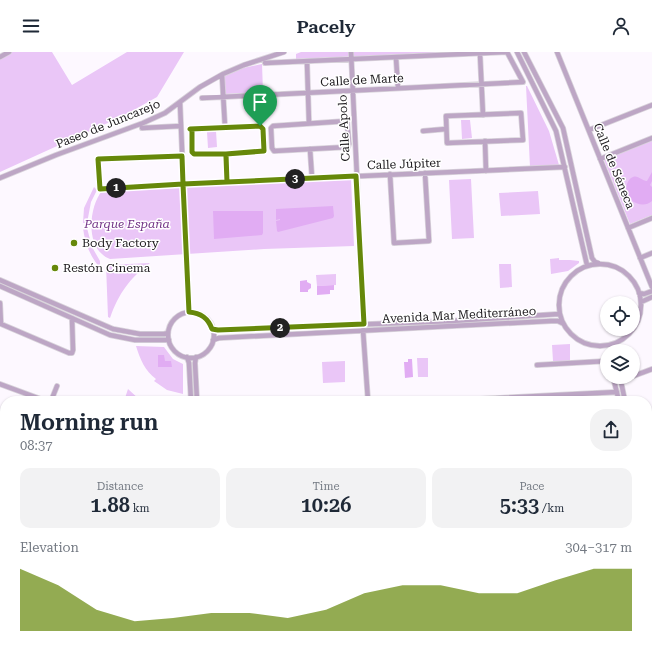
<!DOCTYPE html>
<html lang="en">
<head>
<meta charset="utf-8">
<style>
  :root { --surface:#fff; --page:#f2f2f3; --text:#1f2937; --muted:#747a83; --accent:#66880a }
  body { margin:0; font-family:"Roboto Serif",serif; background:var(--page); color:var(--text); height:100vh; display:flex; flex-direction:column; font-size:15px; white-space:nowrap }
  * { box-sizing:border-box; margin:0 }
  p { font-size:13px; color:var(--muted) }
  .icon { flex:none; width:22px; height:22px; fill:none; stroke:currentColor; stroke-width:2; stroke-linecap:round; stroke-linejoin:round }
  .map { position:relative; flex:1; overflow:hidden }
  .side { position:absolute; left:0px; top:344px; width:652px; height:256px; display:flex; flex-direction:column; background:var(--surface); border-radius:16px 16px 0 0; box-shadow:0 1px 3px #0004 }
  .side>* { flex:none }
  .tools { position:absolute; left:600px; top:244px; display:grid; gap:8px }
  .tools a { display:grid; place-items:center; width:40px; height:40px; border-radius:50%; background:var(--surface); box-shadow:0 1px 3px #0004; font-size:20px }
  .pin { position:absolute; display:grid; place-items:center; width:34px; height:34px; color:#fff; margin:-41px -17px; border-radius:50% 50% 50% 0; rotate:-45deg; box-shadow:0 0 4px #0007 }
  .pin .icon { rotate:45deg }
  .km { position:absolute; width:20px; height:20px; margin:-10px; border-radius:50%; background:#222; color:#fff; font-size:11px; line-height:20px; text-align:center }
  .round { display:grid; place-items:center; flex:none; width:42px; height:42px; border-radius:16px; background:var(--page) }
  .overview { display:flex; align-items:center; justify-content:space-between; height:68px; padding:0 20px }
  h1 { font-size:22px; font-weight:600; line-height:30px }
  .figures { display:grid; grid-template-columns:repeat(3,1fr); gap:6px; height:68px; padding:4px 20px }
  .figures div { display:grid; align-content:center; border-radius:10px; background:var(--page); text-align:center }
  .figures b { font-size:20px; font-weight:600 }
  .figures small { font-size:11px; font-weight:400 }
  .figures p { font-size:11px }
  .chart { height:112px; padding:8px 20px }
  .chart p { display:flex; justify-content:space-between }
  .chart svg { width:100%; height:72px; margin-top:4px; fill:var(--accent); opacity:.7 }
  header { display:flex; justify-content:space-between; align-items:center; height:52px; padding:0 20px; background:var(--surface); font-size:18px; font-weight:600 }
  .map>svg:first-child { display:block }
  .green { fill:#eac6f7 }
  .water { fill:#e1acf3 }
  .lines { fill:none; stroke-linecap:round; stroke-linejoin:round }
  .minor-casing { stroke:#d9d4db; stroke-width:6 }
  .minor { stroke:#bda6c5; stroke-width:4.5 }
  .route-casing { stroke:#fff; stroke-width:8 }
  .route { stroke:#66880a; stroke-width:5 }
  .poi-dot { fill:#66880a; stroke:#fff; stroke-width:1.5 }
  .labels { text-anchor:middle; dominant-baseline:central; stroke-width:3; stroke-linejoin:round; paint-order:stroke }
  .street-label { font-size:12px; fill:#1d1a1e; stroke:#fff }
  .park-label { font-size:12px; font-style:italic; fill:#733487; stroke:#fff }
  .poi-label { font-size:12px; fill:#1d1a1e; stroke:#fff; text-anchor:start }
</style>
</head>
<body>
<header><svg class="icon" aria-label="menu" viewBox="0 0 24 24"><path d="M4 6h16M4 12h16M4 18h16"/></svg>Pacely<svg class="icon" aria-label="person" viewBox="0 0 24 24"><circle cx="12" cy="8" r="4"/><path d="M4 21q1-7 8-7t8 7"/></svg></header>
<div class="map">
<svg width="652" height="600" viewBox="0 0 652 600">
  <rect width="100%" height="100%" fill="#fdf8ff"/>
  <path class="green" d="M11,0H52L72,33L127,0H184L157,45L123,64L0,120V7Z
    M301,0H453L296,7V2Z
    M262,12L263,40L225,42V24L243,16Z
    M526,34H527L549,79L559,113L530,115Z
    M461,68H470L472,86L462,87Z
    M216,79L217,95L208,96L207,80Z
    M652,88V163L630,172L604,108Z
    M351,127L354,194L264,197L110,207C107,206 104,204 102,202C86,189 90,153 102,139Z
    M471,127L474,186L452,187L449,128Z
    M94,135L97,138L91,150L87,171H83L84,156Z
    M538,139L540,162L501,164L499,141Z
    M83,176H87L92,195L100,209V216C90,204 85,192 83,176Z
    M559,206V208H570L579,209V211L568,219L551,222L550,207Z
    M150,211C129,227 119,241 110,266L108,265L106,213Z
    M499,212H511L512,235L500,236Z
    M336,222V233L317,234L316,223Z
    M570,292V309H553L552,293Z
    M136,294L164,295L173,307L183,312V342L167,338L154,329L156,327C145,319 140,307 136,294Z
    M417,306H428V325H418Z
    M345,309V330L323,331L322,310Z
    M128,337L140,348L142,349H124Z
    M44,595H92L90,600H47Z
    M94,595H114L113,600L101,599L91,600Z
    M125,595H150L149,600H129L124,597Z"/>
  <path class="water" d="M652,120V129L650,133L652,135V149C641,159 622,146 627,132C628,129 630,126 633,125C638,123 642,129 647,129Z
    M333,154L334,164L333,166L278,180L277,179L276,169L280,168V167L276,168V157Z
    M213,159H263V181L262,183L214,187Z
    M307,228V230L311,232V236L308,238V240H300V229Z
    M334,233V238H330V242L317,243V234Z
    M158,303H164L165,309H171L172,315H158Z
    M408,307H412L413,325L405,326L404,310H408Z"/>
  <g class="lines">
    <defs>
      <path id="minor" d="M351,0L364,272
        M517,0L556,79L587,213
        M524,0L563,76L592,206L595,210L598,211
        M557,0L652,235
        M480,2L483,63
        M0,5L9,0
        M396,6L398,36
        M307,10L309,71
        M265,11L507,0
        M222,23L225,75
        M202,46L523,30L507,0
        M180,51L189,260
        M521,61L523,88L447,91L446,64Z
        M347,69L349,92L348,95L274,99L272,96L271,76L273,74Z
        M260,74L263,77L265,98L263,100L194,102L192,101L191,78L190,77Z
        M142,76L181,74
        M589,78L652,53
        M423,79L446,77
        M485,89L486,119
        M310,97L312,126
        M226,102L227,130
        M182,104L98,107L100,137L227,130L565,115
        M600,107L652,86
        M390,122L394,191L429,189L425,121
        M0,126L56,103L143,71L165,61L200,35L223,22L244,13L284,0
        M628,176L652,166
        M640,206L652,201
        M559 253a41 41 0 1 1 82 0a41 41 0 1 1-82 0Z
        M0,228L113,277L140,282H164L168,281
        M0,234L110,283L135,288H169
        M639,241L644,242L652,239
        M641,250L652,245
        M0,251L1,272L69,301H72L73,298L72,266
        M168 283a23 23 0 1 1 46 0a23 23 0 1 1-46 0Z
        M213,277L218,278L451,269L559,262
        M363,278L368,349
        M213,288L219,286C329,280 440,275 551,269H558L562,271
        M187,305L189,311L191,349
        M196,305L195,311L197,349
        M537,313L607,309
        M613,325L619,349
        M620,325L625,349
        M620,329L652,317
        M0,332L46,349
        M582,342V349
        M51,349L57,334
        M440,349L617,340
        M0,383L5,381
        M0,405H5
        M0,447L5,440
        M647,447L652,469
        M0,449L5,456
        M0,472L5,464
        M647,473L652,495
        M0,505L5,508
        M0,534L2,530
        M0,564L5,558
        M0,576L5,569
        M40,595L43,600
        M120,595L127,600
        M250,595L263,600
        M499,595L510,600
        M598,595L599,600
        M23,600L27,595
        M176,600L178,595
        M338,600L340,595
        M372,600L375,595
        M406,600L409,595
        M442,600L444,595
        M474,600L476,595
        M649,600L648,590L652,585"/>
    </defs>
    <use href="#minor" class="minor-casing"/>
    <use href="#minor" class="minor"/>
  </g>
  <g class="lines">
    <defs>
      <path id="route" d="M260,74L263,77L264,99L226,102L227,130L183,132L182,104L98,107L100,137L183,132L189,260C201,261 208,266 212,277L218,278L364,272L356,124L227,130L226,105V102H194L192,100V78L190,77L260,74"/>
    </defs>
    <use href="#route" class="route-casing"/>
    <use href="#route" class="route"/>
  </g>
  <g class="poi-dot">
    <circle cx="74" cy="191" r="4"/>
    <circle cx="55" cy="216" r="4"/>
  </g>
  <g class="labels">
    <g class="street-label">
      <text transform="translate(362 28) rotate(-3)">Calle de Marte</text>
      <text transform="translate(108 72) rotate(-22)">Paseo de Juncarejo</text>
      <text transform="translate(344 76) rotate(-93)">Calle Apolo</text>
      <text transform="translate(404 112) rotate(-2)">Calle Júpiter</text>
      <text transform="translate(614 114) rotate(68)">Calle de Séneca</text>
      <text transform="translate(459 263) rotate(-3)">Avenida Mar Mediterráneo</text>
    </g>
    <g class="park-label">
      <text x="127" y="172">Parque España</text>
    </g>
    <g class="poi-label">
      <text x="82" y="191">Body Factory</text>
      <text x="63" y="216">Restón Cinema</text>
    </g>
  </g>
</svg>
<div class="tools">
<a><svg class="icon" aria-label="locate" viewBox="0 0 24 24"><circle cx="12" cy="12" r="6"/><path d="M12 2v4M12 18v4M2 12h4M18 12h4"/></svg></a>
<a><svg class="icon" aria-label="layers" viewBox="0 0 24 24"><path d="M12 4l9 5-9 5-9-5zM3 14l9 5 9-5"/></svg></a>
</div>
<div class="pin" style="left:260px;top:74px;background:#1e9e55"><svg class="icon" aria-label="arrive" viewBox="0 0 24 24"><path d="M6 21V4h12l-3 4 3 4H6"/></svg></div>
<b class="km" style="left:116px;top:136px">1</b>
<b class="km" style="left:280px;top:276px">2</b>
<b class="km" style="left:295px;top:127px">3</b>
<section class="side">
<div class="overview"><div><h1>Morning run</h1><p>08:37</p></div><a class="round"><svg class="icon" aria-label="share" viewBox="0 0 24 24"><path d="M12 15V3M7 8l5-5 5 5M5 13v7h14v-7"/></svg></a></div>
<div class="figures">
<div><p>Distance</p><b>1.88<small> km</small></b></div>
<div><p>Time</p><b>10:26</b></div>
<div><p>Pace</p><b>5:33<small> /km</small></b></div>
</div>
<div class="chart"><p><span>Elevation</span>304–317 m</p>
<svg viewBox="0 0 160 44" preserveAspectRatio="none"><path d="M0 44V6L10 16L20 31L30 38L40 36L50 33L60 33L70 36L80 31L90 21L100 16L110 16L120 21L130 21L140 13L150 6L160 6V44z"/></svg>
</div>
</section>
</div>
</body>
</html>
